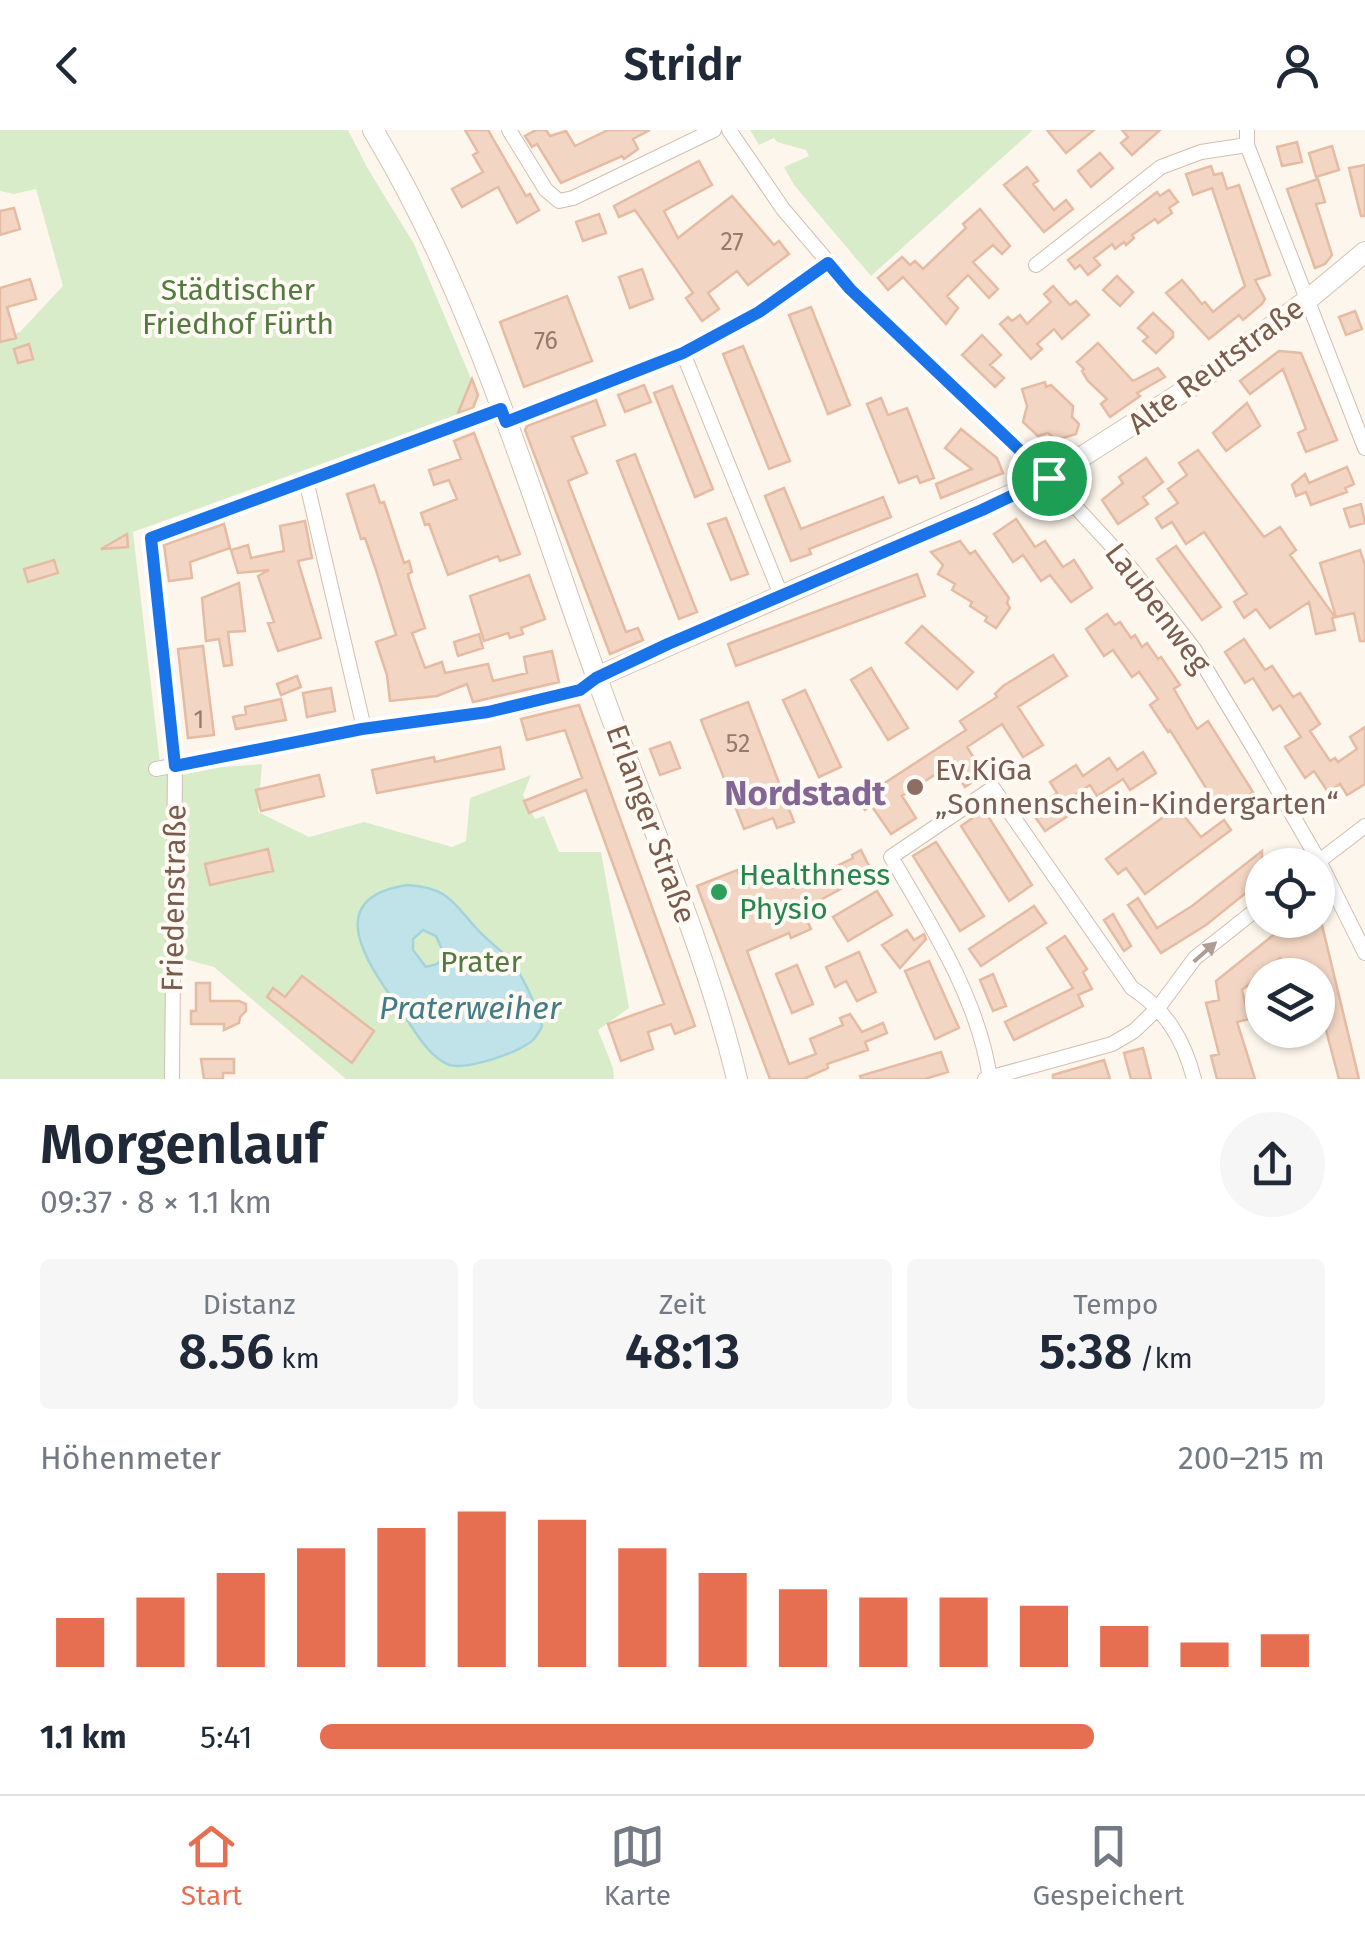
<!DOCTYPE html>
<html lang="de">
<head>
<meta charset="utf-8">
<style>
  :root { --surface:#fff; --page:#f6f6f7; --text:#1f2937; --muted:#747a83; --line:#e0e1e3; --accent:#e76f51 }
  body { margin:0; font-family:"Fira Sans",sans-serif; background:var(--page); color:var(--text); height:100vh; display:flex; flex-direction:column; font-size:38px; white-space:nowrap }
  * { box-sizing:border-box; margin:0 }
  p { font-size:32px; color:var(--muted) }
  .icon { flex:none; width:55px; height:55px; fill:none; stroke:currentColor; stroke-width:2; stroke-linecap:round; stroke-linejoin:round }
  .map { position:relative; height:949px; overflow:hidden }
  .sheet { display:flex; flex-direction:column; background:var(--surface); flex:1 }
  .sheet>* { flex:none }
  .buttons { position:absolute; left:1245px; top:718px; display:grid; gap:20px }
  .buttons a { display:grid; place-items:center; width:90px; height:90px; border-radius:50%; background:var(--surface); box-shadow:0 2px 8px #0004; font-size:50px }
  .pin { position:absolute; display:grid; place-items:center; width:85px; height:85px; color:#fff; margin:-42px; border:5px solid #fff; border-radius:50%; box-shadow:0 2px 10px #0007 }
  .round { display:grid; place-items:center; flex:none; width:105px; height:105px; border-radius:52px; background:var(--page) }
  .headline { display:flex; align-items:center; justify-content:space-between; height:170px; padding:0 40px }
  h1 { font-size:55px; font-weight:600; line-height:75px }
  .figures { display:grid; grid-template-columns:repeat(3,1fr); gap:15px; height:170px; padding:10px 40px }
  .figures div { display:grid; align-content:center; border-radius:10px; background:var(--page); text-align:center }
  .figures b { font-size:50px; font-weight:600 }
  .figures small { font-size:28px; font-weight:400 }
  .figures p { font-size:28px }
  .chart { height:280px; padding:20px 40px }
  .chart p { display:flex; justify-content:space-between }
  .chart svg { width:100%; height:180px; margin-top:10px; stroke:var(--accent); stroke-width:6 }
  ul { padding:0 40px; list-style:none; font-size:32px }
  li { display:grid; grid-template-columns:160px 120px 1fr; align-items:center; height:75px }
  li i { height:25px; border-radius:12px; background:var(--accent) }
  header { display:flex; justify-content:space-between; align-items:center; height:130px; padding:0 40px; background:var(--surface); font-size:45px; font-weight:600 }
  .menu { display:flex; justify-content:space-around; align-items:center; height:140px; border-top:2px solid var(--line); background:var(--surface); font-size:28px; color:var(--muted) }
  .menu a { display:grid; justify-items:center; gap:5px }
  .menu .on { color:var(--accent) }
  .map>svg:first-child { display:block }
  .green { fill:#d8ecc9 }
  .water { fill:#bfe3e8; stroke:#a5d3da; stroke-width:2.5; fill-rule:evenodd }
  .building { fill:#f3d5c3; stroke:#e6bba3; stroke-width:2.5 }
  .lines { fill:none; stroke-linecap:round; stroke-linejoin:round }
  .street-casing { stroke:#d1beb0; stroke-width:16 }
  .secondary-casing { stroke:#d6c0b0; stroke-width:22 }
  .street { stroke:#fff; stroke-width:14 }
  .secondary { stroke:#fff; stroke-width:20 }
  .oneway { fill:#af9d94 }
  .route-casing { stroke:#fff; stroke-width:20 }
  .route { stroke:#1a73e8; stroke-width:12 }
  .education-dot { fill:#8d6e63; stroke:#fffaf3; stroke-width:4 }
  .leisure-dot { fill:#2e9e5b; stroke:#fffaf3; stroke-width:4 }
  .labels { text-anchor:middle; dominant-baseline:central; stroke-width:8; stroke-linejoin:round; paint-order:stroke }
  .number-label { font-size:25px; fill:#987a6a }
  .park-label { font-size:30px; fill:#537a41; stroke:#fffaf3 }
  .street-label { font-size:30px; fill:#7a5c4d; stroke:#fffaf3 }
  .education-label { font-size:30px; fill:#785e54; stroke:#fffaf3; text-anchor:start }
  .leisure-label { font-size:30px; fill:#27864d; stroke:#fffaf3; text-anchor:start }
  .water-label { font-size:32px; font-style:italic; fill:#437c86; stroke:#fffaf3 }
  .quarter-label { font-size:35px; font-weight:bold; fill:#846695; stroke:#fffaf3 }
</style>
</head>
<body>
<header><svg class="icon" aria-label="back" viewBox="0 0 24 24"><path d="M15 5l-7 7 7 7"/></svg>Stridr<svg class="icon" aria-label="person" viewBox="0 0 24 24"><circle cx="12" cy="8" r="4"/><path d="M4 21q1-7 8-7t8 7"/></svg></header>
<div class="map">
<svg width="1365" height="949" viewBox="0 0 1365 949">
  <rect width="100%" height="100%" fill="#fdf6ec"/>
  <path class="green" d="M0,0H348L368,39L414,114L478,265L473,279L133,402L161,642L262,634L258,682L309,707L364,692L452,717L466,711L470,668L531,645L523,665L535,689L544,686L559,722H601L629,878L598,900L613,938L614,949H346L214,837L181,828L175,949H0V207L20,202L63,156L36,59L14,64L0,61Z
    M750,0H1033L871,146L794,55L784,37L809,26L806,20L777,12L774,8L759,15Z"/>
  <path class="water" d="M408,755C449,758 452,772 477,799C486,809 497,817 506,826C524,845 534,872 542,896C540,901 537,905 534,909C522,922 463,942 447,934C427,925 414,899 401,881C370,837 318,768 408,755ZM423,800L436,806L445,826L437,834L426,837L413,820V809Z"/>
  <path class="building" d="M465,0H488L526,66L530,64L539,80L517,93L498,57L462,77L452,59L483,42L473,25L478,22Z
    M536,0H546L550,6L566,1L575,16L608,0H650L633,9L638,19L624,29L622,26L561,53L537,14L532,17L525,6Z
    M1047,0H1094L1066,23Z
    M1122,0H1160L1132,25L1121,13L1128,7Z
    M1297,12L1302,32L1282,36L1277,17Z
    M1332,16L1339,40L1316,47L1309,23Z
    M1100,23L1113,38L1091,57L1078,41Z
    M699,31L712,55L664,81L678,108L732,66L774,115L779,111L789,124L748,155L737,141L708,163L719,179L702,191L686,168L693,163L635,80L619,87L614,76Z
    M1365,35V86H1361L1349,38Z
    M1211,36L1214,45L1222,43L1227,59L1239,55L1270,145L1255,150L1265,169L1262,174L1243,190L1239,185L1209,209L1166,163L1182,150L1202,174L1205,172L1213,182L1245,156L1212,58L1193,65L1186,44Z
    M1027,37L1038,51L1033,54L1054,80L1066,70L1073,79L1044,102L1004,55Z
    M1318,49L1325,72L1316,74L1332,125L1325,134L1315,138L1287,59Z
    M1169,60L1178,72L1169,78L1172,83L1158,93L1155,89L1132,105L1134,108L1126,115L1124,112L1115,119L1112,114L1094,128L1100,135L1088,145L1080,135L1075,139L1068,130L1157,62L1160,66Z
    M14,78L20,99L0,105V81Z
    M980,79L1010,116L1002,124L993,115L973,132L998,159L989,168L968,145L947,166L958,178L946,194L903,147L888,160L878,148L902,127L910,135L915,131L923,139L966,98L963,94Z
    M599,84L606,103L583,111L576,92Z
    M642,139L653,169L630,178L619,147Z
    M1117,146L1133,162L1120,176L1103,160Z
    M30,149L36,169L7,177L16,208L0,212V158Z
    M1053,156L1070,175L1076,171L1089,185L1062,209L1054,199L1037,214L1042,219L1031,229L1000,194L1008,187L1012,191L1020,185L1027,194L1051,172L1044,164Z
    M567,166L592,231L524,257L500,192Z
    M811,177L850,275L828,284L789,185Z
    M1355,181L1362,199L1346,205L1339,187Z
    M1153,183L1173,202V207L1156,223L1143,211L1148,207L1138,198Z
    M982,205L1001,225L990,235L1004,248L995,257L962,225Z
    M1098,213L1133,251L1158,238L1165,247L1137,263L1140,266L1110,287L1101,274L1107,269L1088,251L1082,241L1084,239L1077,232Z
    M29,214L33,229L18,233L14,219Z
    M743,216L790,331L769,339L723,224Z
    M1279,221L1301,223L1337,310L1306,322L1298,303L1306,299L1283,239L1250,264L1240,251Z
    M472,249L478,265L473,278L458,283Z
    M1045,252L1046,257L1051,255L1073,276L1072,287L1079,294L1076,304L1056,310L1048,303L1038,306L1023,292L1027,276L1022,259Z
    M644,255L651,272L625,282L618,265Z
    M672,256L713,359L695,367L654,263Z
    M881,268L888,285L907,278L934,348L920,353L917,346L899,353L867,274Z
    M596,270L605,295L572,307L587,343L568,351L626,502L638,498L643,510L610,524L525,300L527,296Z
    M1247,273L1260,296L1226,321L1213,303Z
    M961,299L997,328L1003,343L941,368L936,354L972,339L945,318Z
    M474,303L520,424L500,431L498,426L448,445L429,394L425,395L421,383L457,369L449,350L434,355L429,340L461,329L454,311Z
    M1198,320L1264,407L1280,397L1296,420L1290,425L1335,487L1332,488L1335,500L1316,504L1309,472L1270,498L1256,479L1244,488L1234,472L1247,464L1204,402L1186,414L1172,392L1162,398L1156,388L1178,373L1168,359L1187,345L1179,333Z
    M635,324L697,482L679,489L617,331Z
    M1146,328L1163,352L1143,367L1148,374L1118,394L1102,370L1123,353L1119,347Z
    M1347,337L1354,354L1345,358L1347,362L1311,375L1306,362L1296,366L1292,355L1305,344L1309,353Z
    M374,355L380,373L384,372L404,433L409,431L412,442L408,444L409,449L425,498L412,503L425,538L442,532L445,543L488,534L493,551L527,543L524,527L552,521L559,552L473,572L467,554L437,566L390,571L387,545L376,512L396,505L375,437L365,408L361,409L347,364Z
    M784,358L801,399L883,367L891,387L809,419L811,424L791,431L765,366Z
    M1361,374L1365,393L1350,397L1344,379Z
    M726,388L748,444L731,450L708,394Z
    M1016,389L1035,417L1045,411L1063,437L1074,430L1092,458L1071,472L1050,445L1041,451L1023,425L1013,432L994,404Z
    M305,391L312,428L298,431L321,508L278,521L268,493L274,492L258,446L269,440L238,443L231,420L248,415L251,428L284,421L280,396Z
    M224,394L230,418L190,432L192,448L169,451L164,415Z
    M127,404L128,417L101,419Z
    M960,411L970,424L975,421L1009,468L1007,473L1010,478L996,498L985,491L987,487L970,476L972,472L952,460L955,454L938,444L943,435L931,422Z
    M1176,416L1221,477L1202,490L1157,429Z
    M1360,420L1365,435V511H1360L1354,483L1336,487L1320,433Z
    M54,430L58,443L28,452L24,439Z
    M917,444L925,466L736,536L728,514Z
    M529,445L545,489L521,498L523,504L510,508L508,503L484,511L470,466Z
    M239,453L245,501L228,502L232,535L224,536L219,509L206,511L202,468Z
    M1107,484L1115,495L1120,492L1131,508L1135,505L1142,517L1147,513L1158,529L1161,527L1180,555L1174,559L1197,599L1208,591L1253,662L1221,682L1170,600L1168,602L1150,575L1158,569L1139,542L1132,547L1113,520L1104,526L1086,499Z
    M922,496L973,542L957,559L906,513Z
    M479,504L483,518L458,526L454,512Z
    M1244,509L1265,540L1272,536L1293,567L1300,563L1320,594L1310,601L1330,631L1335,628L1338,632L1357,619L1350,607L1365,597V654L1347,665L1340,654L1328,662L1314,641L1305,648L1285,617L1301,607L1280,575L1273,580L1253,548L1245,553L1225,522Z
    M203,516L214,605L188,608L178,519Z
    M1053,525L1067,546L1018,577L1043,615L1023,627L1002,594L967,617L984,644L965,657L950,635L902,666L916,688L891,704L871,675L865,680L856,666L877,652L880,656L966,600L960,591L997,567L995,564L1003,556Z
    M871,538L908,598L888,610L851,550Z
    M297,546L301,557L281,565L277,554Z
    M331,558L335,581L307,587L303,563Z
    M805,560L841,637L819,647L783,570Z
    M281,569L286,590L236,599L233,587L246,584L245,577Z
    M748,572L794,692L777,698L773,688L744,699L701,590Z
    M579,575L695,896L675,904L671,894L648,902L653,919L621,931L608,894L664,874L586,660L529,683L524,671L582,648L565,600L527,610L521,589Z
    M670,612L680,638L660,645L650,619Z
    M500,617L504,639L377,663L372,640L434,627L435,632Z
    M1143,622L1156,643L1130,660L1123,649L1097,666L1090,655L1063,673L1071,684L1045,701L1031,681L1057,663L1050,652L1076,635L1083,646L1109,628L1117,640Z
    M319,645L324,666L261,681L256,660Z
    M1177,677L1201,707L1224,690L1231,700L1145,764L1126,738L1118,744L1106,729Z
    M984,680L1032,755L1009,771L961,696Z
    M936,712L984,786L960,801L913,726Z
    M268,719L273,741L210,755L205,734Z
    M861,720L872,742L802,780L811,799L791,808L789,803L747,821L789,934L816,924L810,909L843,895L840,888L850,884L862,902L883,893L887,903L865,912L868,920L827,934L828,938L804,949H770L697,756L737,740L744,757L784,740L792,758L853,728L852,725Z
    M1262,721V750L1206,795L1161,823L1128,775L1138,768L1157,798L1192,776Z
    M877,761L892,785L848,811L833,787Z
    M1034,776L1046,793L981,836L969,819Z
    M1113,784L1131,816L1124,821L1104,790Z
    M1292,790H1319L1322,795L1359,949H1339L1318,870V845H1311L1309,838L1293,836L1280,828L1242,860L1249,889L1237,892L1255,949H1217L1211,926L1219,924L1206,873L1219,870L1216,851Z
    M907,800L914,810L924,804L926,809L900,838L882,815Z
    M1065,806L1087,839L1083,842L1092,859L1078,865L1083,876L1014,910L1005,892L1073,858L1047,818Z
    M859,822L876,862L857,871L846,851L835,857L826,837Z
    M929,831L959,898L935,909L905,841Z
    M797,835L813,874L792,883L776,844Z
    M993,844L1006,876L993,881L980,850Z
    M302,846L374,901L352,933L267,867L273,858L285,867Z
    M196,853H210V871H239L246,874V881L240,887L239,893L224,900V894H191V881H196Z
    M1143,918L1151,949H1131L1124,923Z
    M941,922L948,942L925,949H861L860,946Z
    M201,929H234V943H223V949H204Z
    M1104,930L1110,949H1053V945Z"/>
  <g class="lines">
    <defs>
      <path id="street" d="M509,0L546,60L559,71L573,68L714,0
        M729,0L783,79L851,159L1049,348L1122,427L1163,479L1194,519L1253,617L1319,731L1365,823
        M1247,0V15L1365,318
        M1036,135L1161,37L1201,22L1247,15
        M683,223L781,465
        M506,292L683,223L759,182L829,133
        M306,350L364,598
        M156,639C224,626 292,611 359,599C418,589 554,583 597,547
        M1314,735L1365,696
        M172,949L175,636L151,408L501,279
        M985,949L1112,914L1134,901L1158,878L1195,828L1262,775
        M990,949C979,870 931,795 891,727L993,658L1132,858C1166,880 1184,910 1194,949"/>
      <path id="secondary" d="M373,0C475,169 530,363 597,548C644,680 704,812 737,949
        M597,547L1049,348L1192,256L1306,171L1365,122"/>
    </defs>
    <use href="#street" class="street-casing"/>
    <use href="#secondary" class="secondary-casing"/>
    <use href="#street" class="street"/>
    <use href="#secondary" class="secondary"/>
  </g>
  <defs><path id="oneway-solid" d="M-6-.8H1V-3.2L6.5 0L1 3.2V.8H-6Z" transform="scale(2.5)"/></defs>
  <use class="oneway" href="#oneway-solid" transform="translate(1205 822) rotate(-41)"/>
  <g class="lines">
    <defs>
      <path id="route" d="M828,133L850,159L1049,348L982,380L668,514L596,548L580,560L488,582L362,599L175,636L151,408L501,279L506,292L683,223L759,182Z"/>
    </defs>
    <use href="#route" class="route-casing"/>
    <use href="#route" class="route"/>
  </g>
  <circle class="education-dot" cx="915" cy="657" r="10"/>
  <circle class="leisure-dot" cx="719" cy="762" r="10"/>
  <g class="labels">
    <g class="number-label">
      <text x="732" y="112">27</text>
      <text x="546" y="211">76</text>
      <text x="199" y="590">1</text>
      <text x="738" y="614">52</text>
    </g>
    <g class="park-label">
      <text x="238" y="160">Städtischer<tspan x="238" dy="34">Friedhof Fürth</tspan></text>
      <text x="481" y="832">Prater</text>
    </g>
    <g class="street-label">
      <text transform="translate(1216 236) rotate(-36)">Alte Reutstraße</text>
      <text transform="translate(1158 478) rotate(53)">Laubenweg</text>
      <text transform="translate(651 694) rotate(70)">Erlanger Straße</text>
      <text transform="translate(174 768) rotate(-89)">Friedenstraße</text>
    </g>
    <g class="education-label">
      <text x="935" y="640">Ev.KiGa<tspan x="935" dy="34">„Sonnenschein-Kindergarten“</tspan></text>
    </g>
    <g class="leisure-label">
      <text x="739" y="745">Healthness<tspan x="739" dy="34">Physio</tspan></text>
    </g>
    <g class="water-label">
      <text x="470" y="878">Praterweiher</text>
    </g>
    <g class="quarter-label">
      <text x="805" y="663">Nordstadt</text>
    </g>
  </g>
</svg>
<div class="buttons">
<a><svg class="icon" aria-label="locate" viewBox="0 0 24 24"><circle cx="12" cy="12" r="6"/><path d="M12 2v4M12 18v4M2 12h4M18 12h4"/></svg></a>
<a><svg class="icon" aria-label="layers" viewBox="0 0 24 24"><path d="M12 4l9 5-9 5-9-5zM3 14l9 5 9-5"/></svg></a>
</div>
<div class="pin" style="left:1049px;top:348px;background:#1e9e55"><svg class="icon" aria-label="arrive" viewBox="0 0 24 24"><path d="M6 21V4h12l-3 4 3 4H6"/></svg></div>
</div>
<section class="sheet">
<div class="headline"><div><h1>Morgenlauf</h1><p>09:37 · 8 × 1.1 km</p></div><a class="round"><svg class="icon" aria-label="share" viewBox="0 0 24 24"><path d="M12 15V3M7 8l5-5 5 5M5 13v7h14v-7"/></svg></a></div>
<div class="figures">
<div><p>Distanz</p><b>8.56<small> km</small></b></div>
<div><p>Zeit</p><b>48:13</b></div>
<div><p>Tempo</p><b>5:38<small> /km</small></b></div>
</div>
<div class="chart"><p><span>Höhenmeter</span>200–215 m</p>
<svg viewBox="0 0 160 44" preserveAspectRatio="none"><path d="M5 44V32M15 44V27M25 44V21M35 44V15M45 44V10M55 44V6M65 44V8M75 44V15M85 44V21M95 44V25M105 44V27M115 44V27M125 44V29M135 44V34M145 44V38M155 44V36"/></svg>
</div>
<ul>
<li><b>1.1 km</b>5:41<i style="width:77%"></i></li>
</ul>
</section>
<nav class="menu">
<a class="on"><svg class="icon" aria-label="home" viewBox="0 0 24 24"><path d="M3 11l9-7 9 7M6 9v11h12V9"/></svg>Start</a>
<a><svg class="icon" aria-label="map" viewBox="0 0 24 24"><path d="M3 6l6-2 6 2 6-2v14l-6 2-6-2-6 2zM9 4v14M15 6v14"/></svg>Karte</a>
<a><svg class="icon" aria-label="saved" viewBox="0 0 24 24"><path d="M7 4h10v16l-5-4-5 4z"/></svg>Gespeichert</a>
</nav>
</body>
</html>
